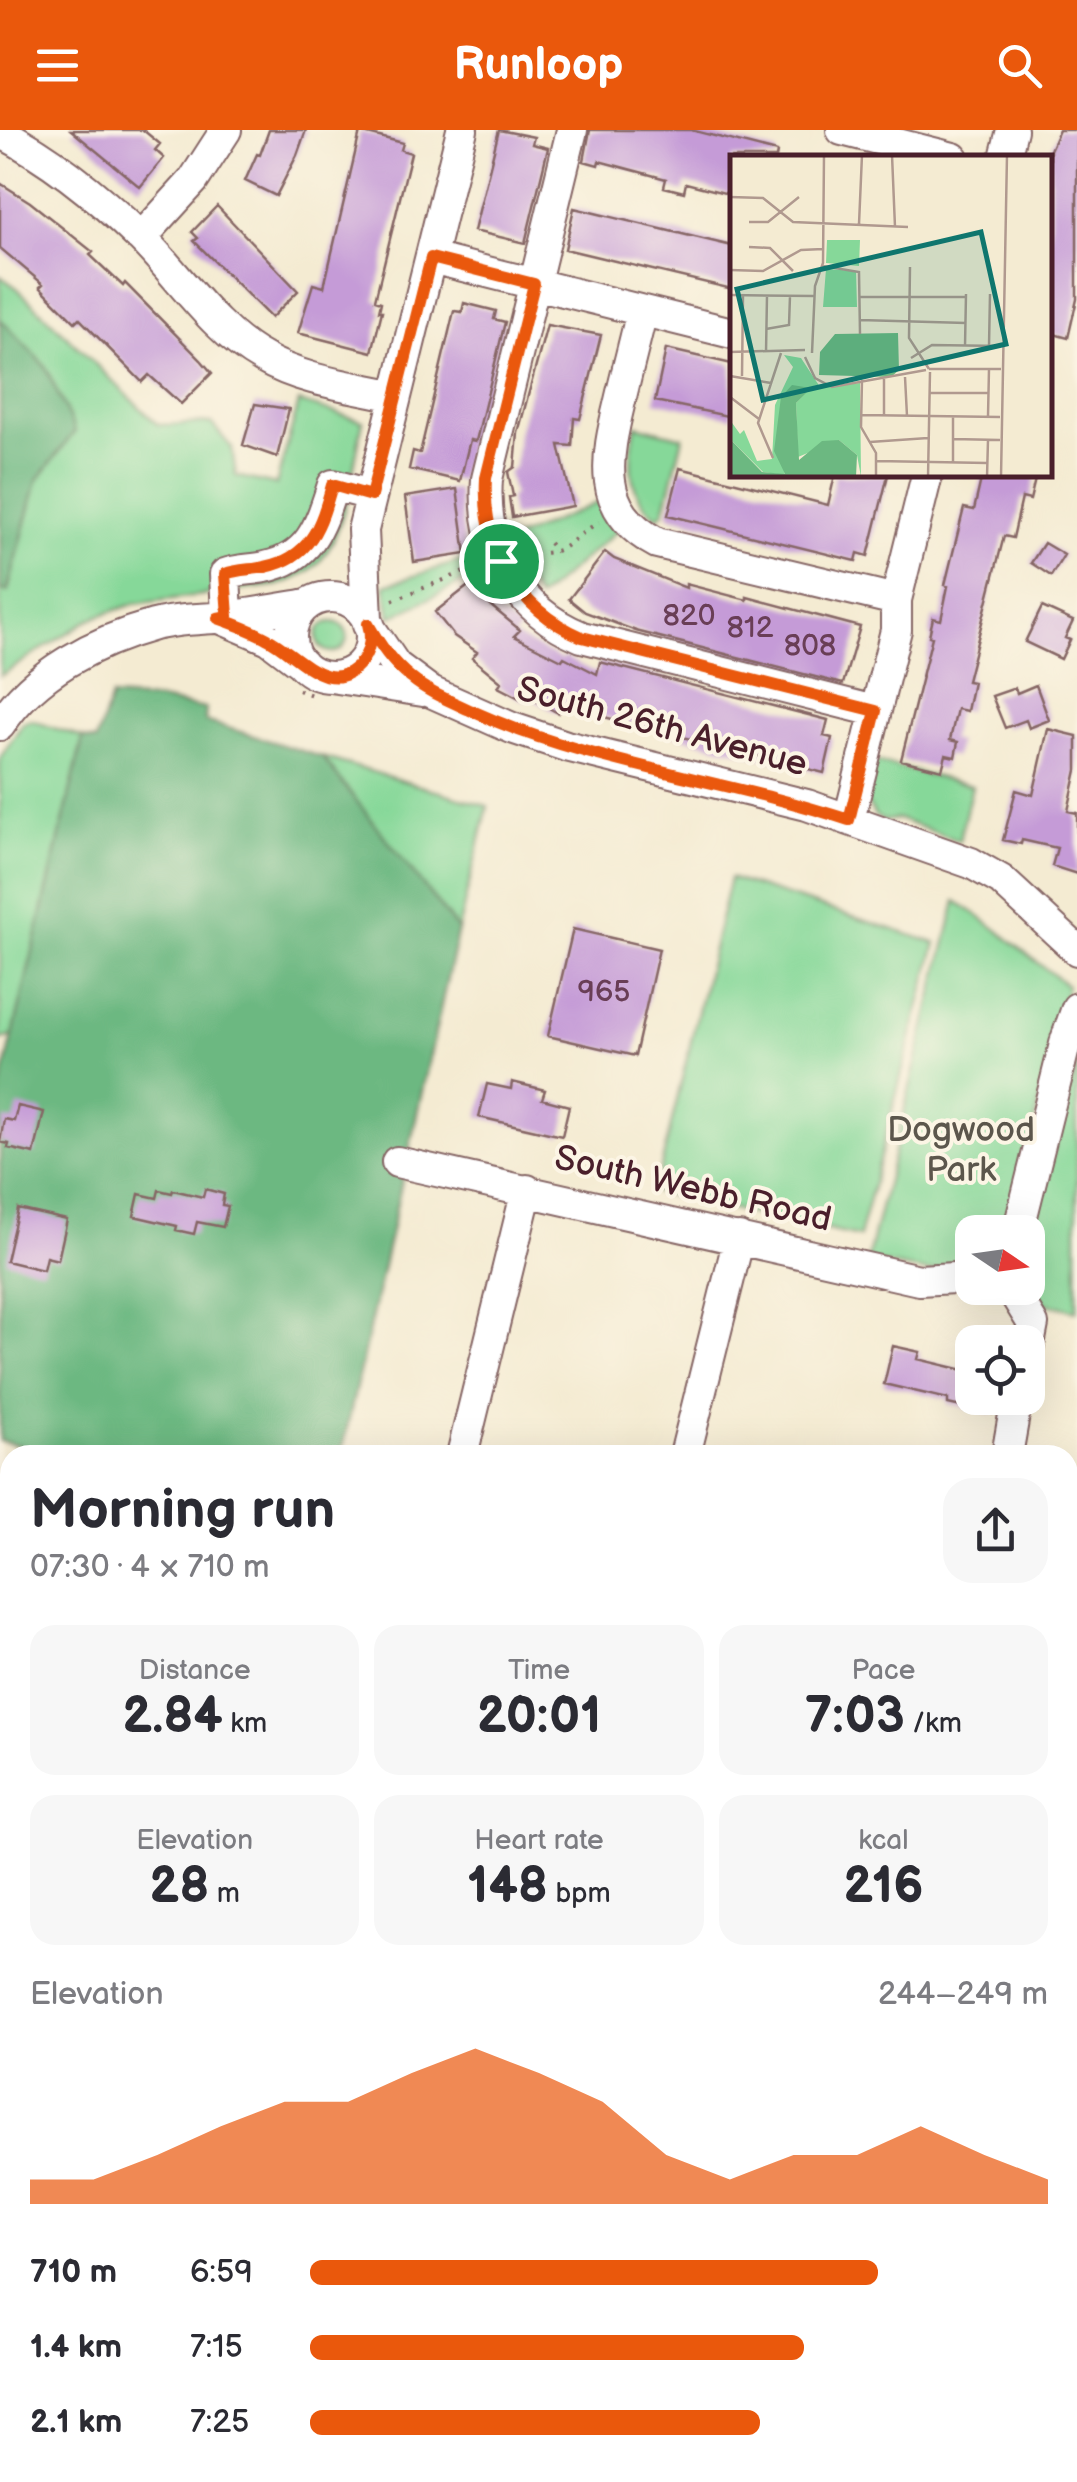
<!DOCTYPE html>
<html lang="en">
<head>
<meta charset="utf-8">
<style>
  :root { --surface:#fff; --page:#f7f7f7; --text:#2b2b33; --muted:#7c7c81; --accent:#ea580c }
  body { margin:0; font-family:"Balsamiq Sans",sans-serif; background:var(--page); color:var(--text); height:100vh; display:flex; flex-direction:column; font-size:38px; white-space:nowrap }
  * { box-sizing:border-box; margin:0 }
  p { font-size:32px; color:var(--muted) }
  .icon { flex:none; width:55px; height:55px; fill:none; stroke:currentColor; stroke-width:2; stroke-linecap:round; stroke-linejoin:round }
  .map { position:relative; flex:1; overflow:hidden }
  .side { position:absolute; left:0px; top:1315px; width:1078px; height:1038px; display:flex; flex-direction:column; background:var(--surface); border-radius:30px 30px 0 0; box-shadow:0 10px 40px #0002 }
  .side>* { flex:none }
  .needle { width:65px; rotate:103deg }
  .tools { position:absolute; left:955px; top:1085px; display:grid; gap:20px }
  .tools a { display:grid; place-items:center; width:90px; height:90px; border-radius:20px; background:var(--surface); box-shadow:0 10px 40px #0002; font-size:50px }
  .pin { position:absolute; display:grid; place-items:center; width:85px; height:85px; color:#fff; margin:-42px; border:5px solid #fff; border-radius:50%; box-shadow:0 2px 10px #0007 }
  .round { display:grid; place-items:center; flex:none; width:105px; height:105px; border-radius:30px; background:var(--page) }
  .overview { display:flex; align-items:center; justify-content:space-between; height:170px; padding:0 30px }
  h1 { font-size:55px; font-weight:800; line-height:75px }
  .figures { display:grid; grid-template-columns:repeat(3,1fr); gap:15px; height:170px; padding:10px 30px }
  .figures div { display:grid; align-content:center; border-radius:25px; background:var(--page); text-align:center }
  .figures b { font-size:50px; font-weight:800 }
  .figures small { font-size:28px; font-weight:400 }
  .figures p { font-size:28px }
  .chart { height:280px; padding:20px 30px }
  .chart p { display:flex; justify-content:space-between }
  .chart svg { width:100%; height:180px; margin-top:10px; fill:var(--accent); opacity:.7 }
  ul { padding:0 30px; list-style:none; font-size:32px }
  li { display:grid; grid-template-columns:160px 120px 1fr; align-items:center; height:75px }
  li i { height:25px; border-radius:12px; background:var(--accent) }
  header { display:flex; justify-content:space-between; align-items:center; height:130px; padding:0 30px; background:var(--accent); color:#fff; font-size:45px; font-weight:800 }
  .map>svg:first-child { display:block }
  .green { fill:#86d899; stroke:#687c62; stroke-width:2.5 }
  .forest { fill:#6cb881; stroke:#5b6c56; stroke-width:2.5 }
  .building { fill:#c59bd7 }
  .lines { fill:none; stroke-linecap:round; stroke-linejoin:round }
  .minor-casing { stroke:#866665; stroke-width:34 }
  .path { stroke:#866665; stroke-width:4; stroke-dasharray:2.5 8; stroke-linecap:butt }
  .minor { stroke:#fff; stroke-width:30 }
  .route-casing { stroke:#fff; stroke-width:20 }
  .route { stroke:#ea580c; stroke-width:12 }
  .labels { text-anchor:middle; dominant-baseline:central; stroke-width:8; stroke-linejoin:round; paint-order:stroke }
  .number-label { font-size:30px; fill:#693e56 }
  .street-label { font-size:35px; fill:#4a1f2b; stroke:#fcf5e5 }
  .park-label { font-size:35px; fill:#5c564c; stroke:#fcf5e5 }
  .inset-road { fill:none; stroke:#b0998f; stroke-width:2.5 }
  .view { fill:#0f766e; fill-opacity:0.15; stroke:#0f766e; stroke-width:5 }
  .inset-edge { fill:none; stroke:#4a1f2b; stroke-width:5 }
</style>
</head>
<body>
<header><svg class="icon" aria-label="menu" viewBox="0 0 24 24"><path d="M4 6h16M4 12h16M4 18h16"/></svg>Runloop<svg class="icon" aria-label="search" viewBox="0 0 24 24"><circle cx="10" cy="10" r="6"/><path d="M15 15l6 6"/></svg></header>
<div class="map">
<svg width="1077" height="2352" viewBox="0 0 1077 2352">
  <rect width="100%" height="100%" fill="#fcf5e5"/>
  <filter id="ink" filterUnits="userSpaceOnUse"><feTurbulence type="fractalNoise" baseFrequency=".01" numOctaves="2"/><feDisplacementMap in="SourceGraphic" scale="20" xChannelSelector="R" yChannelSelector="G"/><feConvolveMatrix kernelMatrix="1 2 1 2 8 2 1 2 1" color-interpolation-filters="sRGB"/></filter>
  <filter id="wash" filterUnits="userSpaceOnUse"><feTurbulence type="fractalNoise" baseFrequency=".0048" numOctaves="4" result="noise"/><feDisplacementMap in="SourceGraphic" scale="40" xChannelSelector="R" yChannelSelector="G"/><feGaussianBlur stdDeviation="2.25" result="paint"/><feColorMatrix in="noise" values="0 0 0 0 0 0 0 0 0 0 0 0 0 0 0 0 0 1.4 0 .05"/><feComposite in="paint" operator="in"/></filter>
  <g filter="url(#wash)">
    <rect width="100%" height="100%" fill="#f4ebd2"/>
    <path class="green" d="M0,146L17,158L158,295L211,293L232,318L236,346L276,355L299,272L363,291C354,330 346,404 319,432C308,444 293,450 278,455L134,474L90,489L0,546V460L8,461L37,351L75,301L45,236L0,189Z
      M636,295L683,307L664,382L658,387C626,364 628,329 636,295Z
      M601,371L619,399L538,469L502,414Z
      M486,423L492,438L391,487L385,455Z
      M317 507a15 15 0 1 1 30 0a15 15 0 1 1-30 0Z
      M31,590L83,608L13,906L0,910V628L23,593Z
      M322,627L488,676L458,800Z
      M873,631L972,656L959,711L898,689L884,691L875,686L866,671Z
      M730,748L936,813L859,1107L655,1062Z
      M956,771C996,795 1029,828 1067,855L1008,1102H972V1133L928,1142L867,1131Z
      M1077,931V1181L1027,1169L1028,1118Z"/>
    <path class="forest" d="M0,189L45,236L75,301L37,351L7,462L0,460Z
      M111,567L159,570L206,579L205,591L322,627L458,800L341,1325H66L0,1311V961L83,608L96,611Z"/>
    <g id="blocks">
      <path class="building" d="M71,0H143L160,14L155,20L164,28L140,57Z
        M269,0H306L297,25L276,66L245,51L257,24L260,25Z
        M499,0L534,7L532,14L548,18L525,113L474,101Z
        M590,0H691L777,22L776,28H732V65L686,53L684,62L664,57L666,49L599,31L598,35L584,31Z
        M1059,0H1077V169L1068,208L1050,203V20Z
        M360,2L403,13L401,20L411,23L375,170L381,172L379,181H382L372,222L298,203L313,154L324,157Z
        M0,53L30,72L93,122L90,125L123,156L125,153L201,230L212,243L181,274L149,245L142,252L79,188L75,192L40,157L43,154L0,118Z
        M217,76L298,161L271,188L194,111L198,108L192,102Z
        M574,78L732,116V159L565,119Z
        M464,173L496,181L494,189L505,192L476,311L470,310L460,351L409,339L413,321L420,323L454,181L462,182Z
        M547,195L601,205L580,289L574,288L572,316L559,315L573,376L512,387L509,367L513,366L508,342L515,337L518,303Z
        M666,219L732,234V287L655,271Z
        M255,274L289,279L277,327L243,315Z
        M680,338L828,375L835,345H888L868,426L858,423L856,431L668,385Z
        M982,345H1036L1030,370L1022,368L1013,408L1004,406L967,551L973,552L967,581L957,579L950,610L958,612L955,627L946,625L942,640L901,630L932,507L929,506L933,488L941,490L948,456L945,455L964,378L974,380Z
        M457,359L466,424L414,432L405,367Z
        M1044,413L1064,425L1051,446L1031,433Z
        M605,422L614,429L686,458V454L747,470V467L860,497L843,554L636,501L585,482L569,469Z
        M476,450L490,467L485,471L520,500L514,506L562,530L564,527L597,544L600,532L828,590L824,606L832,608L824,643L561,576L558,583L527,566L525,571L498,557L501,552L472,528L477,522L454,506L435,482Z
        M1042,477L1073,491L1065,508L1070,510L1061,529L1025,512Z
        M1036,555L1049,590L1029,598L1026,590L1005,598L992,566L1015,558L1017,563Z
        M1048,599L1077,606V640L1068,681L1077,683V744L1052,736L1057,718L1022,710L1021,714L1003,710L1016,660L1033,665Z
        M573,799L659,819L635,926L548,906Z
        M512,952L545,960L542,969L569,976L562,1006L479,987L487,954L511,959Z
        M18,976L44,982L34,1024L8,1018L9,1014L0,1012L4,989L14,991Z
        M205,1059L224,1064L222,1075L228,1076L223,1097L197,1092L194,1104L176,1100L177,1096L134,1086L139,1064L157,1068L159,1060L172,1063L173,1060L203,1067Z
        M18,1079L67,1090L58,1130L46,1127L43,1140L6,1131Z
        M893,1216L920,1222L918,1229L972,1242V1268H996L992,1284L948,1274V1269L884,1254Z"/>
    </g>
  </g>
  <g filter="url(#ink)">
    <use href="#blocks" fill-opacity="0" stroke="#866665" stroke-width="2.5"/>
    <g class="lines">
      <defs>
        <path id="minor" d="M572,0L487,349C482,419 516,480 582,507L875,581
          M842,0L953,28
          M0,2C51,28 101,69 142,109C181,148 214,201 263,228C302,251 352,256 396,266
          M1005,28L1012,0
          M141,108L193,51L226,0
          M431,128L732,203
          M642,181C635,211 627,241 620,271C606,329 595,380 657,413L896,470
          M291 507a40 40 0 1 1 80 0a40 40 0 1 1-80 0Z
          M227,486L225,444C238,439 252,440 265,437C311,428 320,395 333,355L371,365
          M220,488L269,509L302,534
          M367,489L363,400L462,0
          M368,495L396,536L431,562L512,598L566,616L807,675L971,733L1001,750L1077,820
          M331,547L423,561
          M0,595C33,543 96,511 154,495C174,490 195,489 216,488C247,485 278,479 308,474
          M849,689L896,500V470L927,345
          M397,1032L919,1150L972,1147
          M1018,1102L1066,910L1077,878
          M1011,1158L1033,1194L1028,1220
          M462,1325L527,1060
          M685,1325L739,1108
          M1007,1325L1017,1268
          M0,1556L10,1551
          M0,1676L10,1674
          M0,1804L10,1764
          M0,2253L10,2212
          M0,2328L10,2330
          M58,2342L96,2352
          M394,2352L396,2342"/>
      </defs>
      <use href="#minor" class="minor-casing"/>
      <path class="path" d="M549,413L556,422
        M524,423C571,425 562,414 599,392
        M393,470L477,437
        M298,560L317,567
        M0,1942L10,1944"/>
      <use href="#minor" class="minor"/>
    </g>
  </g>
  <g class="lines" filter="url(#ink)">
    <defs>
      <path id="route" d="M431,128L534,154L486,348C482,419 517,479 582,507L876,581L849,690C725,649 591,635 472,581C451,571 429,563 411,548C392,533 380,515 368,494C372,508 370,520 362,531C331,571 296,523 268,509C252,500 235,494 218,488L228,486L225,444C238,439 252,440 265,437C311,428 321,395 332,355L371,366Z"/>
    </defs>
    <use href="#route" class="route-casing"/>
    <use href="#route" class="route"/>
  </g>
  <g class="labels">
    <g class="number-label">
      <text x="689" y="486">820</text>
      <text x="750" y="498">812</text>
      <text x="810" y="516">808</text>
      <text x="604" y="862">965</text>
    </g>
    <g class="street-label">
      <text transform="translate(662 597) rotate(15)">South 26th Avenue</text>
      <text transform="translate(693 1059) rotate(13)">South Webb Road</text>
    </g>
    <g class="park-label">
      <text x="961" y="1000">Dogwood<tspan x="961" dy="40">Park</tspan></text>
    </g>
  </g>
  <g transform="translate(730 25)">
    <rect width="322" height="322" fill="#f4ebd2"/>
    <path d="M97,85H130L129,111L96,108ZM96,114L126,116L127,152H93ZM54,200L71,203L90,232L130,228L131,322L127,300L109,285L68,302L66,248L80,233H68L47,274L55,320L33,317L2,286L0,265L10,279L14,275L27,306L42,304L45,250L63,212Z" fill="#86d899"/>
    <path d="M168,178L169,215L161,222L89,220L90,197L105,179ZM62,230L81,233L66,248L69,305L92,286L109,285L127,300L126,322H0V273L2,286L32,317L55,319L44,296L51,242Z" fill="#6cb881"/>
    <path class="inset-road" d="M162,0L165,72M0,42L33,43L63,67L178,72M19,67H38L69,42M129,69L132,0M19,92L40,93L63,116M93,111L129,117L130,179M180,112L179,183L199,214M0,115L33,116L71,95L93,94M0,140L84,141M130,142H236M130,165L236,168M36,174L59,170L60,141M235,191L236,139M259,191L260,139M0,197L75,195M36,197L37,141M82,198L85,131L93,108L94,0M75,202L85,223L102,232L196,215M181,203L202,190L271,191M199,214H271M0,221L41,228M12,221L13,140M175,222L177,261M132,225L131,272L146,298V322M199,238H259M0,242L29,264M131,260L270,262M154,260V224M258,261L259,214M223,284L270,285M140,287L198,283M43,303L28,268L51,198M147,306L257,308M223,307V261M198,322L200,217M257,322L258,285M271,322L277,0"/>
    <path class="view" d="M251,77L276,189L33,245L7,134Z"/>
    <rect width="322" height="322" class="inset-edge"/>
  </g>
</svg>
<div class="tools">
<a><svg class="needle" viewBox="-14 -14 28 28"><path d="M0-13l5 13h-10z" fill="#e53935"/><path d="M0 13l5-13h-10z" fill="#7c7c81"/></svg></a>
<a><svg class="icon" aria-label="locate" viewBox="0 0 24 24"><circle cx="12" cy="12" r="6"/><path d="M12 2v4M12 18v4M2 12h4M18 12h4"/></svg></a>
</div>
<div class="pin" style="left:501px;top:431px;background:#1e9e55"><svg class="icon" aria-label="arrive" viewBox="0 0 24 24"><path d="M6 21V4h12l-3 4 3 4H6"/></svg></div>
<section class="side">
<div class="overview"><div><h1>Morning run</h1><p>07:30 · 4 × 710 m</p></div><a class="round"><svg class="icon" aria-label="share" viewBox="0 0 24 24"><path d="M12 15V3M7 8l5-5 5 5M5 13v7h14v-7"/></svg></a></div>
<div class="figures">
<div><p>Distance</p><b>2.84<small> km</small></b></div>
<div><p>Time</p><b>20:01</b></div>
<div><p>Pace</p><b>7:03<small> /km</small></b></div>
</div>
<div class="figures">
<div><p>Elevation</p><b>28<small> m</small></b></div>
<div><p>Heart rate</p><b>148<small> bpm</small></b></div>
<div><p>kcal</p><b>216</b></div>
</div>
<div class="chart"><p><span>Elevation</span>244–249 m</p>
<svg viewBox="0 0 160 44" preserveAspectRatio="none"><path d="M0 44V38L10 38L20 32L30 25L40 19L50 19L60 12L70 6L80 12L90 19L100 32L110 38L120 32L130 32L140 25L150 32L160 38V44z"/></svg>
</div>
<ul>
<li><b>710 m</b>6:59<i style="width:77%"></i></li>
<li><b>1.4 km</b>7:15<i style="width:67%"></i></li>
<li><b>2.1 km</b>7:25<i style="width:61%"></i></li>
</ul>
</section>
</div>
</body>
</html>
